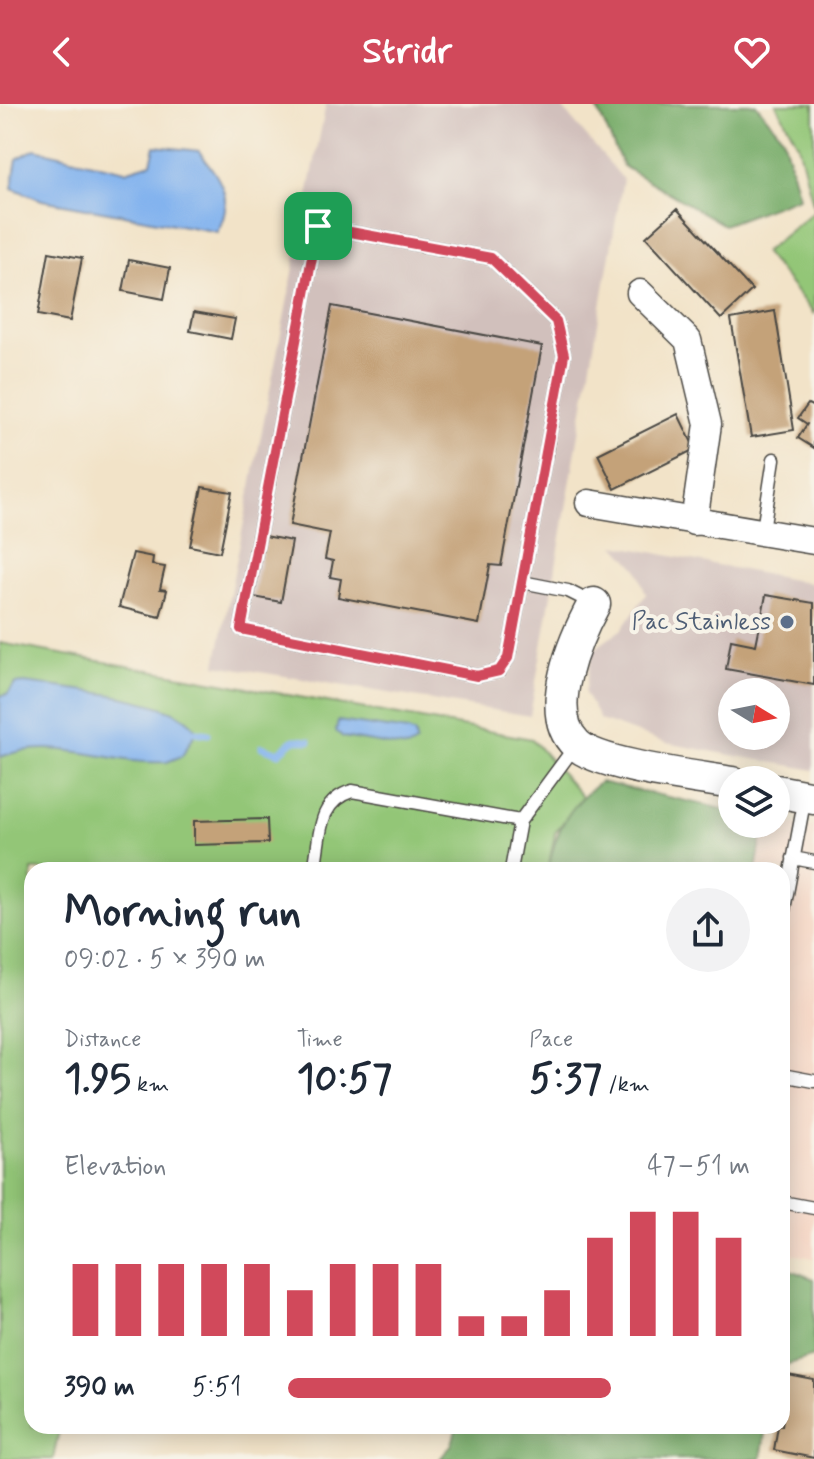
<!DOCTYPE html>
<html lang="en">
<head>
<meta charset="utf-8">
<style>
  :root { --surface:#fff; --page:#f2f2f3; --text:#1f2937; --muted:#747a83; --accent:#d1495b }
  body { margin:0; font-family:Mynerve,sans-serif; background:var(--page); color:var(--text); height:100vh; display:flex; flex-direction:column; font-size:30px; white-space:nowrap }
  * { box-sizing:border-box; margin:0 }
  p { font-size:26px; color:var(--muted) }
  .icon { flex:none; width:44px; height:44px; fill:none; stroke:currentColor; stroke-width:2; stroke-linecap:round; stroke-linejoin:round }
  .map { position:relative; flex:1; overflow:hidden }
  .panel { position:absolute; left:24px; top:758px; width:766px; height:572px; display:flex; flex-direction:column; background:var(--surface); border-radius:24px; box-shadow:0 4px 20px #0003 }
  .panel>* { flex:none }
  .needle { width:52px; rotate:100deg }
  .tools { position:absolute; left:718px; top:574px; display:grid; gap:16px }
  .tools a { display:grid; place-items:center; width:72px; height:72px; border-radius:50%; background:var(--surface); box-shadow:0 4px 20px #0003; font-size:40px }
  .pin { position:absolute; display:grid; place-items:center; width:68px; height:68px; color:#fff; margin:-34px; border-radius:16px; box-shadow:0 4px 12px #0006 }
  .round { display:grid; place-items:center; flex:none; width:84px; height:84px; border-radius:42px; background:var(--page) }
  .headline { display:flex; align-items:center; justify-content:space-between; height:136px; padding:0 40px }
  h1 { font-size:44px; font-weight:700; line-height:60px }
  .metrics { display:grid; grid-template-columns:repeat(3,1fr); gap:12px; height:136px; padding:8px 40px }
  .metrics div { display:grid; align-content:center }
  .metrics b { font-size:40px; font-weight:700 }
  .metrics small { font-size:22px; font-weight:400 }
  .metrics p { font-size:22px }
  .chart { height:224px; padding:16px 40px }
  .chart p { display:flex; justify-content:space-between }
  .chart svg { width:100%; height:144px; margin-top:8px; stroke:var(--accent); stroke-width:6 }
  ul { padding:0 40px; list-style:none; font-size:26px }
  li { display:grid; grid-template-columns:128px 96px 1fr; align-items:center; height:60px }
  li i { height:20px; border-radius:10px; background:var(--accent) }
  header { display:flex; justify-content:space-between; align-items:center; height:104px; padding:0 40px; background:var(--accent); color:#fff; font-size:36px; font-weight:700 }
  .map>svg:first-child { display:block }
  .built { fill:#f5d3c1 }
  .industrial { fill:#d1c0bc; fill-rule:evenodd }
  .green { fill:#93c677; stroke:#5f7851; stroke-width:2 }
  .forest { fill:#76ab68; stroke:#506b4a; stroke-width:2 }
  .water { fill:#83b3ee; stroke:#576f8c; stroke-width:2 }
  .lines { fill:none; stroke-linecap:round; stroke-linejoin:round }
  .stream { stroke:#83b3ee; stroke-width:7 }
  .building { fill:#c4a279 }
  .service-casing { stroke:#494743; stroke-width:15 }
  .minor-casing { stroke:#494743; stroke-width:29 }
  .tertiary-casing { stroke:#494743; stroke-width:35 }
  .service { stroke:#fff; stroke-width:12 }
  .minor { stroke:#fff; stroke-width:26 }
  .tertiary { stroke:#fff; stroke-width:32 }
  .route-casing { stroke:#fff; stroke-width:16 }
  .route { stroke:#d1495b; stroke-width:10 }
  .service-dot { fill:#5c6f8a; stroke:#f7f3e8; stroke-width:3 }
  .labels { text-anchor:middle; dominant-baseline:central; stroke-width:8; stroke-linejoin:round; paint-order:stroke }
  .service-label { font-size:24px; fill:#4e5e75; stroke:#f7f3e8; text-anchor:end }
</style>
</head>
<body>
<header><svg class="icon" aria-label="back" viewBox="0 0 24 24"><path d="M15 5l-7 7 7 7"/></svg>Stridr<svg class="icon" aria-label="heart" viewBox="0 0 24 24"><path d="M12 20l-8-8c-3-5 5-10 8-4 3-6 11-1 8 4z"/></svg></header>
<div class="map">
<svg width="814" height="1355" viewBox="0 0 814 1355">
  <rect width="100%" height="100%" fill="#f7f3e8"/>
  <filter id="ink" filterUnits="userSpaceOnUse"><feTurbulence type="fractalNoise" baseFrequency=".0125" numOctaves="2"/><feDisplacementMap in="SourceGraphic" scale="16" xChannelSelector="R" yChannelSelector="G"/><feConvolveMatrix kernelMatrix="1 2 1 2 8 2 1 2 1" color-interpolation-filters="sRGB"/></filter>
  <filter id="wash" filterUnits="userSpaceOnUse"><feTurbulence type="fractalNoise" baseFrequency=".006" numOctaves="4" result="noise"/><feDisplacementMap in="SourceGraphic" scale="32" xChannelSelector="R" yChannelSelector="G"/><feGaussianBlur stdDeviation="1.8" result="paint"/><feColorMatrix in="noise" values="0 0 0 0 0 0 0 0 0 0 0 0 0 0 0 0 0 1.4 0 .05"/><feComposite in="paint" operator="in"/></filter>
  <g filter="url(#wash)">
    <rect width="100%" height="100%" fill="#f2e3c8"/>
    <path class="built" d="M776,716L814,723V1154L782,1148V766H756L764,720H776Z"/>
    <path class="industrial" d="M326,0H559L623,75L530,612L216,561Z
      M615,441L814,480V666L666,639L600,616L585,589L593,546L622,525L646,490L637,465ZM732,588H776V632H732Z"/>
    <path class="green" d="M776,0H814V104L798,40Z
      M814,107V210L764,148Z
      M0,539L532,635L582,693L555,729L548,766H32V1322H60L53,1355H0Z"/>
    <path class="forest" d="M595,0H756L783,33L799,93L724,121L623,62Z
      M600,678L732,707V720H764L756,766H548C556,725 567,704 600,678Z
      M782,1163L814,1175V1252L782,1262Z
      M457,1322H766L761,1355H440L452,1340Z"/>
    <path class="water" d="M155,42L199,47C220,75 236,95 217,128L42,96L12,84L17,55L35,45L125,67L151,59Z
      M25,579C58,584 188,594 196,628L182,652L167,658C108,662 60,631 0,653V592L8,590L15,580Z
      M338,617L408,627L415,630L416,639L407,644L343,633L336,627Z"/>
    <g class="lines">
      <path class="stream" d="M196,628L208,630
        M262,643L279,649L294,636L309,637"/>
    </g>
    <g id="blocks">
      <path class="building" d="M677,105L752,186L721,215L646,133Z
        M49,148L82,154L70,217L38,211Z
        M129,156L170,164L164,195L123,187Z
        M332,202L542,242L501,462L490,461L479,520L338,493L341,475L330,473L333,457L325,455L330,429L290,421Z
        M775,207L794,326L751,333L731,215Z
        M194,208L235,215L231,235L190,227Z
        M808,300L814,303V344L798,334L807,320L798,314Z
        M678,310L695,345L615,385L598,350Z
        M202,383L232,388L220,448L190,442Z
        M265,432L292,437L281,498L254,493Z
        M133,449L153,453L152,461L165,463L160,485L167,486L160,513L119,503Z
        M766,491L814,499V581L726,565L731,536L756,541Z
        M267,715L268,739L194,741V717Z
        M788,1271L814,1276V1354L774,1346L778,1322H782Z"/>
    </g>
  </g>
  <g filter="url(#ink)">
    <use href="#blocks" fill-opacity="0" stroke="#494743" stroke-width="2"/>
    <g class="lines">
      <defs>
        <path id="service" d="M318,122L491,154L556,217L564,251L508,554L499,567L477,572L241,525Z
          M763,426L774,355
          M522,478L568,487L594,500
          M793,754L814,758
          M314,766C321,733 316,698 352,687L520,717
          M511,766L520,717L576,641
          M782,816L805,693
          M782,971L814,977
          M782,1098L814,1104"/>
        <path id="minor" d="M640,189L688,236L708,320L694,418
          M589,399L814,437"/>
        <path id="tertiary" d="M594,500C576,533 542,608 576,640C598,662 698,673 732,679
          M776,687L814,694"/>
      </defs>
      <use href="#service" class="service-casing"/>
      <use href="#minor" class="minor-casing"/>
      <use href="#tertiary" class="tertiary-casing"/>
      <use href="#service" class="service"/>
      <use href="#minor" class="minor"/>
      <use href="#tertiary" class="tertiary"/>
    </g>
  </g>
  <g class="lines" filter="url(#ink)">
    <defs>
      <path id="route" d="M318,122L491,154L556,217L564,251L508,554L499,567L477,572L241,525Z"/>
    </defs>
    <use href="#route" class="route-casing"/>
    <use href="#route" class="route"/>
  </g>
  <circle class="service-dot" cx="787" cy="518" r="8"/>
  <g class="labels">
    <g class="service-label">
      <text x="771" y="518">Pac Stainless</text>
    </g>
  </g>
</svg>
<div class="tools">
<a><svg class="needle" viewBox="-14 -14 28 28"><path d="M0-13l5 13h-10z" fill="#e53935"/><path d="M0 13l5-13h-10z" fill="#747a83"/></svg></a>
<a><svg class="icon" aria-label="layers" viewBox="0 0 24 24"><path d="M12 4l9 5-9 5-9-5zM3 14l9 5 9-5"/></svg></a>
</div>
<div class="pin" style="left:318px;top:122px;background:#1e9e55"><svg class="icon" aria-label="arrive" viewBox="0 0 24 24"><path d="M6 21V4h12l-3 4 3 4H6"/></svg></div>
<section class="panel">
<div class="headline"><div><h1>Morning run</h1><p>09:02 · 5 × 390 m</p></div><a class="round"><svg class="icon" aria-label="share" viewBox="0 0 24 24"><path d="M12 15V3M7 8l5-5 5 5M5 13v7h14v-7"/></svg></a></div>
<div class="metrics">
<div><p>Distance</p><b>1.95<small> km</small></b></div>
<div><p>Time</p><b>10:57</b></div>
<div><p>Pace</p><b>5:37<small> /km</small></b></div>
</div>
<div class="chart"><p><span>Elevation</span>47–51 m</p>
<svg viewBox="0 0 160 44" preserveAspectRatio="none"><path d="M5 44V22M15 44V22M25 44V22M35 44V22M45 44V22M55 44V30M65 44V22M75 44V22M85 44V22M95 44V38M105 44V38M115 44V30M125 44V14M135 44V6M145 44V6M155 44V14"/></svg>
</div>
<ul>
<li><b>390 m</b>5:51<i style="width:70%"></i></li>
</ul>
</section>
</div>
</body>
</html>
